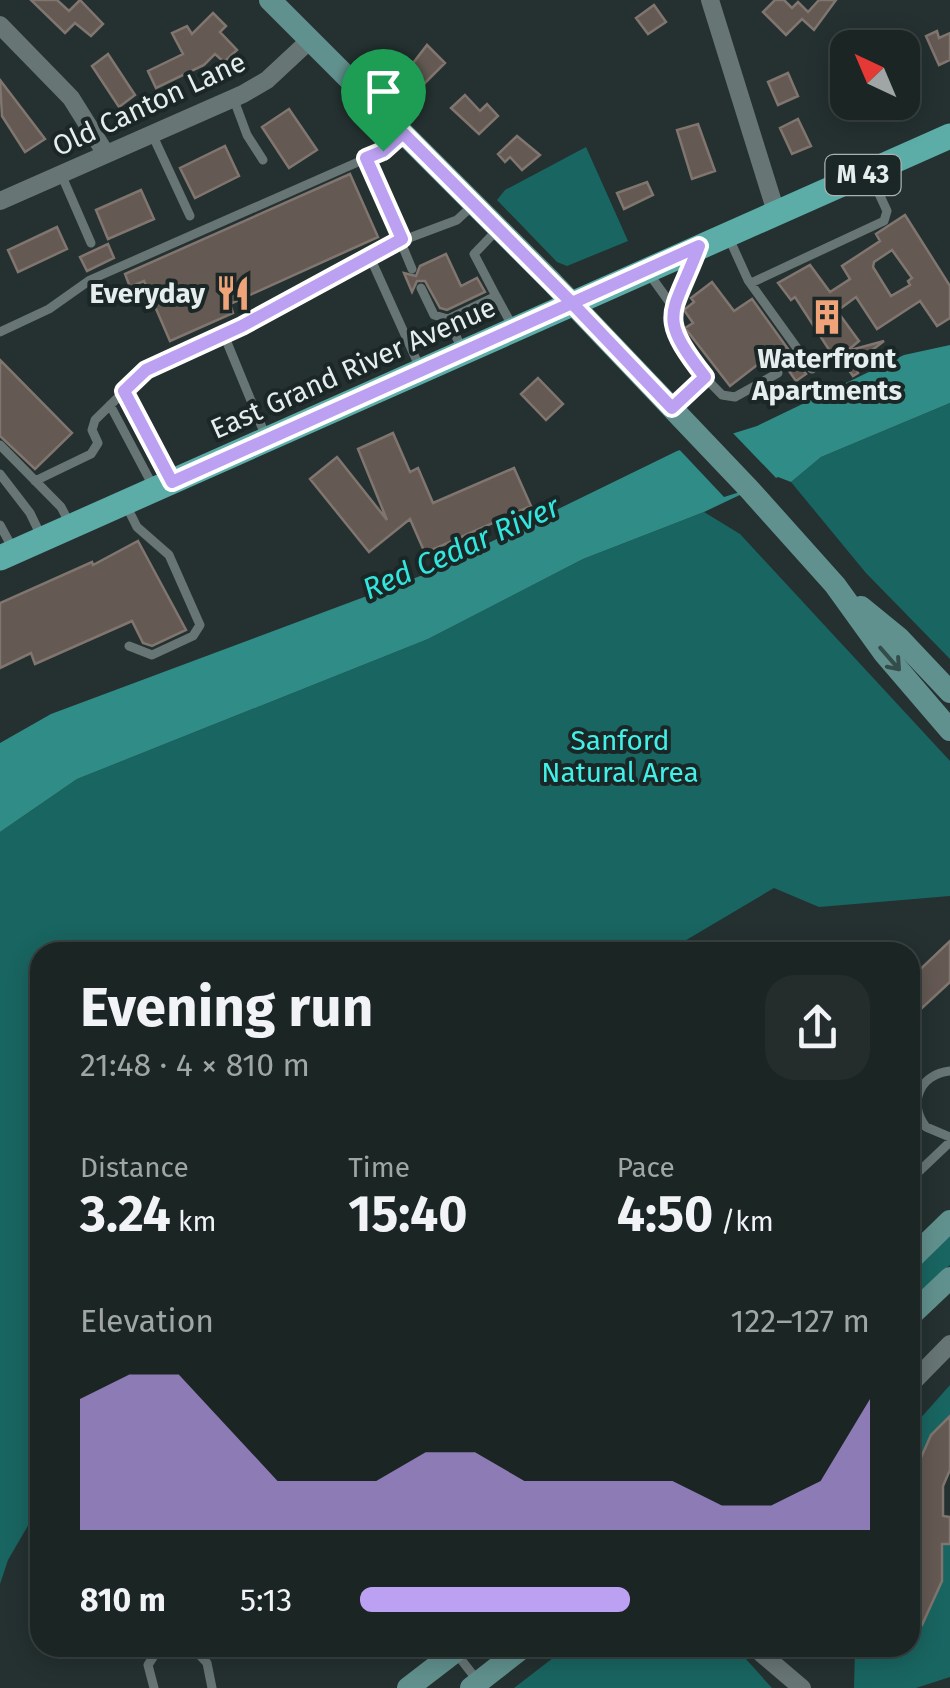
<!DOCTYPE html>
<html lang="en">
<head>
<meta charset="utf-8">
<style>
  :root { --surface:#1b2524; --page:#242d2c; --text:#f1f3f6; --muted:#a0a5a6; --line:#394241; --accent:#bca0f2 }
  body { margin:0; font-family:"Fira Sans",sans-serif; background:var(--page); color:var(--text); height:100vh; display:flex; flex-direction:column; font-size:38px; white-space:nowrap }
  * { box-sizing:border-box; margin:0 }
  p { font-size:32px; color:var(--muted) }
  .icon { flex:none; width:55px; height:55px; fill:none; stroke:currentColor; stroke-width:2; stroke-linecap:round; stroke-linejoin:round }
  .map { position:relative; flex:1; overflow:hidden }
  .drawer { position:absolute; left:30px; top:942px; width:890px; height:715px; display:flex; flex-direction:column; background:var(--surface); border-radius:30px; box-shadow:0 5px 25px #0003,0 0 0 2px var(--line) }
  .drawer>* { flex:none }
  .needle { width:65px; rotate:316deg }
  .tools { position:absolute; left:830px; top:30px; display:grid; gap:20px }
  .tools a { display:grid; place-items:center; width:90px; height:90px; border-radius:20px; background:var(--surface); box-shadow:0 5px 25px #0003,0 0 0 2px var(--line); font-size:50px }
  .pin { position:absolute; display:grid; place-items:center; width:85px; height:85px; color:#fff; margin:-102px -42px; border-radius:50% 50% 50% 0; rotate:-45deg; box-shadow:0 0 10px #0007 }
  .pin .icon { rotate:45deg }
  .round { display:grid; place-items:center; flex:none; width:105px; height:105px; border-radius:30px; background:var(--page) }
  .overview { display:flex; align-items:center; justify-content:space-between; height:170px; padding:0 50px }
  h1 { font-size:55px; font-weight:700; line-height:75px }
  .metrics { display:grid; grid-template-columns:repeat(3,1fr); gap:15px; height:170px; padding:10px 50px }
  .metrics div { display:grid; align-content:center }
  .metrics b { font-size:50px; font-weight:700 }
  .metrics small { font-size:28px; font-weight:400 }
  .metrics p { font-size:28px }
  .chart { height:280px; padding:20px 50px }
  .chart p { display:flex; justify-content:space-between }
  .chart svg { width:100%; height:180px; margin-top:10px; fill:var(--accent); opacity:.7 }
  ul { padding:0 50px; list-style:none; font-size:32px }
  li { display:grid; grid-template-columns:160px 120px 1fr; align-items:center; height:75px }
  li i { height:25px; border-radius:12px; background:var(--accent) }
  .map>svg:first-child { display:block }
  .green { fill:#196561 }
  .water { fill:#308c87 }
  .pier { fill:#243130 }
  .building { fill:#645953; stroke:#81756f; stroke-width:2.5; fill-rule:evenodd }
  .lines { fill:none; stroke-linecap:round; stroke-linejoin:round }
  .lane { stroke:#677574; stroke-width:9 }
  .street { stroke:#677574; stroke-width:18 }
  .secondary { stroke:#61918e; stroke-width:22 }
  .primary { stroke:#5caca7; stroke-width:25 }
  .oneway { stroke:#344c4a }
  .route-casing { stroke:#fff; stroke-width:20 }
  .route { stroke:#bca0f2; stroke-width:12 }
  .labels { text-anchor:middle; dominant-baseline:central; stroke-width:8; stroke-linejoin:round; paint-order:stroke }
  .shield { fill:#1b2726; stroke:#a9b2b1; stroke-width:2.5 }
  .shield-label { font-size:25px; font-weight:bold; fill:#e6eeed }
  .street-label { font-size:28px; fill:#e6eeed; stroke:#1b2726 }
  .poi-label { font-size:28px; font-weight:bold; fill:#e6eeed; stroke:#1b2726; text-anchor:end }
  .park-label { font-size:28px; fill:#41f0e7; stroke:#1b2726 }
  .water-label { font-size:30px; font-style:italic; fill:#31e6dd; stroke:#1b2726 }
</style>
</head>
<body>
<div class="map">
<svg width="950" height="1688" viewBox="0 0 950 1688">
  <rect width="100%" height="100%" fill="#243130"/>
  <path class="green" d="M586,147L628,241L567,266L557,262L497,200L505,190Z
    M950,403V659L866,573L791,482L821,457Z
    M704,512L740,534L950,761V896L819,907L774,888L666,952H40V1505L8,1560L0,1584V832L77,779L428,639L583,559Z
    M950,1232V1265L910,1303V1271Z
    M950,1385V1416L931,1435L912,1478L910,1520V1430Z
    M942,1541L950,1544V1677L916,1688H854L855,1650L869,1649L875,1654L882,1648L894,1653L900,1648H910V1637C937,1611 942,1578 942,1541Z
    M566,1648H736L772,1688H514Z"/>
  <path class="water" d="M950,345V403L821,457L791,482L778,477L704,512L583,559L428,639L77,779L0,832V743L51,714L423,575L677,451L757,426L904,355Z"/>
  <path class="pier" d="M729,429L778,480L724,497L676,446Z"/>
  <path class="building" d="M31,0H57L69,11L80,0L103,24L91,36L75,23L65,33Z
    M775,0H784L792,8L798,2L808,12L819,0H836L814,30L802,19L786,35L763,12Z
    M654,5L666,22L648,34L636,18Z
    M213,13L226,26L220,32L237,50L224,62L215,54L204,65L156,88L148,71L183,54L172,33L187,26L192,34Z
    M937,31L939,38L950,33V60L939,65L926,36Z
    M427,45L445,63L422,86L407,71Z
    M108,54L135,95L119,107L92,66Z
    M788,73L798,96L778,105L768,82Z
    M0,80L45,139L25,152L2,116Z
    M465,95L480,111L487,104L498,116L479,134L451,108Z
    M289,109L317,150L289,168L262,127Z
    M798,119L811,146L792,154L780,128Z
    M698,124L715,171L692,179L677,130Z
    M517,136L540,155L522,170L510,157L505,162L498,154Z
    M225,146L239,176L195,198L180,168Z
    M350,174L378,237L230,304L233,313L170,341L144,281L130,287L125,274Z
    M647,182L653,195L624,209L617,193Z
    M141,190L154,219L108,239L96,210Z
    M905,215L950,286V318L937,326L920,301L877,329L856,297L837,311L859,341L847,351L884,341L854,364L858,373L853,376L839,356L835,359L795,297L791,300L778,283L810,265L830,292L850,279L842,266L880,241L876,234ZM892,250L912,278L908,281L910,285L891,296L873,267L874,262Z
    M57,227L67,249L18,272L8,250Z
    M108,244L114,258L87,271L80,257Z
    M446,254L461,286L477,278L485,292L447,310L440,308L425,281H417L412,292L404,273L416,276L420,266Z
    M712,282L734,311L752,299L806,374L796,381L775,351L730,386L685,328L693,323L684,310L694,302L691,298Z
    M0,360L72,433L35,469L0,436Z
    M538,378L563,404L546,420L521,394Z
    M393,433L410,472L418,468L433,503L514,468L531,506L425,553L410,519L369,552L310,479L337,457L387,520L358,449Z
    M138,541L186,630L152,646L143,643L132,621L35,664L31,653L0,668V603L92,562L93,565Z
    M950,941V982L910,1019V979Z
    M950,1416V1470L943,1486V1516L950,1517V1544H942V1581L922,1625L910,1637L912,1478L931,1435Z"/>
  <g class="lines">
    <path class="lane" d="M234,100L247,135L263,160
      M152,134L190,216
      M366,158L412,269
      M61,174L91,243
      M728,236L748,280L812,369
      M369,255L420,368
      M647,271L673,307L695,257
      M751,283L884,221L887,211L870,174
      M421,288L434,315L448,319
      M496,296L514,329
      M673,307C665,342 700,372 722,395L735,397L778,373
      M0,332L49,309L90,280L383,151L403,133
      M224,335L266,437
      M462,349L448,319L496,296L474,254L498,229
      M124,391L170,479
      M110,405L153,486
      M675,407L705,377
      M0,445L61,507L70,524
      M0,474L30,513L42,538
      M35,481L91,454L98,443L92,430L95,420L146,370L242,326L385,247L457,220L472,206
      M126,505L137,527L169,555L200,625L193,636L152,655L129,646
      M0,525L13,549
      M950,1071C920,1074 907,1103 926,1127L950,1137
      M910,1180L950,1142
      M193,1648L207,1663L212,1688
      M456,1653L477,1680
      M154,1688L148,1665L159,1648"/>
    <path class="street" d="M710,0L776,212
      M0,25L71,98L106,154
      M0,201L243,94L267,80L310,40
      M910,1385L950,1344
      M755,1648L802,1688"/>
    <path class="secondary" d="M270,0L550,280L749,489L835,585L884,653L950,730
      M861,607L899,638L950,692
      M910,1260L950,1221
      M910,1316L950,1278
      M408,1688L460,1648
      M471,1688L522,1648"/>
    <path class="primary" d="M0,558L950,136"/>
  </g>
  <defs><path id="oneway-shaft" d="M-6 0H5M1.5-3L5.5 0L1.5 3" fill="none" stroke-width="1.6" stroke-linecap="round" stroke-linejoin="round" transform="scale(2.5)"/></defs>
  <use class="oneway" href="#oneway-shaft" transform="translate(890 659) rotate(49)"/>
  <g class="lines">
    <defs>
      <path id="route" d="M383,151L366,158L402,239L242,326L146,370L124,391L172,482L572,303L672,408L705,377C655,313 673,316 699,246L572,303L403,133L383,151"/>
    </defs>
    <use href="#route" class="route-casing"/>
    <use href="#route" class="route"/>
  </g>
  <defs>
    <symbol id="restaurant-bare" viewBox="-9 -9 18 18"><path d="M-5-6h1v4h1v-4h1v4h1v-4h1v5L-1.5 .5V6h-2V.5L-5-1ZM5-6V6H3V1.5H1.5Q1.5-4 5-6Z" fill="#efa378" stroke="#1b2726" stroke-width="2.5" paint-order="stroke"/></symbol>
    <symbol id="building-bare" viewBox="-9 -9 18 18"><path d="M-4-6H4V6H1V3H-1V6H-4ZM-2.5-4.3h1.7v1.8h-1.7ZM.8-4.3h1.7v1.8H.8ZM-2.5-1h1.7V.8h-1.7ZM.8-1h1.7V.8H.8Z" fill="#efa378" stroke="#1b2726" stroke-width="2.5" paint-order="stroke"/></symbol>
  </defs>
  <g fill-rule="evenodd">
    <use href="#restaurant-bare" x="208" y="268" width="50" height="50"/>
    <use href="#building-bare" x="802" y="292" width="50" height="50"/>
  </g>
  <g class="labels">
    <rect class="shield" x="825.5" y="155" width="75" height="40" rx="8"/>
    <g class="shield-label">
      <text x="863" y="175">M 43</text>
    </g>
    <g class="street-label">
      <text transform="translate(149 104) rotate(-25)">Old Canton Lane</text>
      <text transform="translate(353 368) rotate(-24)">East Grand River Avenue</text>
    </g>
    <g class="poi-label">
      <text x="205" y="293">Everyday</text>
      <text x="827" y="358" text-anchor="middle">Waterfront<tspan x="827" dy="32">Apartments</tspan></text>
    </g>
    <g class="park-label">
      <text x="620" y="740">Sanford<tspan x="620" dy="32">Natural Area</tspan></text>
    </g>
    <g class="water-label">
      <text transform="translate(461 548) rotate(-24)">Red Cedar River</text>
    </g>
  </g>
</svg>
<div class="tools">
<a><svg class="needle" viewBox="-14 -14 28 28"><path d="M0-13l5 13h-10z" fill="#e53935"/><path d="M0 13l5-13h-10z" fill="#a0a5a6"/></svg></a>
</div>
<div class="pin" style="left:383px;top:151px;background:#1e9e55"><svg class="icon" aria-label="arrive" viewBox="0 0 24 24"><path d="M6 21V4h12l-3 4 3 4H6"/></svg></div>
<section class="drawer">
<div class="overview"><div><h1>Evening run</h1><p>21:48 · 4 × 810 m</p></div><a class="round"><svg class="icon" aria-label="share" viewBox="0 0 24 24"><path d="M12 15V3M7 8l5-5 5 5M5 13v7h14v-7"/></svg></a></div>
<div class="metrics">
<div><p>Distance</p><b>3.24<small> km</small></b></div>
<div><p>Time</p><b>15:40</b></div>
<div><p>Pace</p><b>4:50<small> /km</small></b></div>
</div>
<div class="chart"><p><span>Elevation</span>122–127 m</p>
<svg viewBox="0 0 160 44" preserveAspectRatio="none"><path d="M0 44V12L10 6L20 6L30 19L40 32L50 32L60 32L70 25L80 25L90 32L100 32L110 32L120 32L130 38L140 38L150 32L160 12V44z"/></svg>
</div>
<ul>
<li><b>810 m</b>5:13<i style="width:53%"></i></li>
</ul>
</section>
</div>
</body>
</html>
